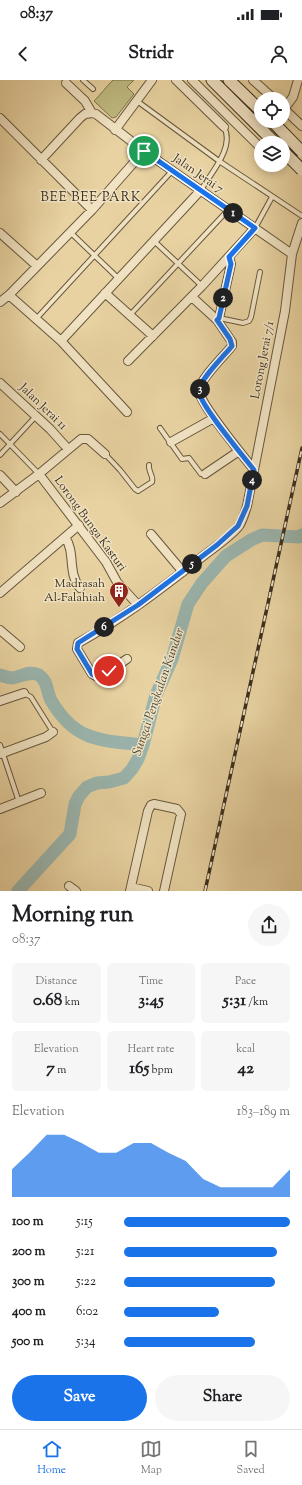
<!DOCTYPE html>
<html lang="en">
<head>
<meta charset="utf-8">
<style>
  :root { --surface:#fff; --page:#f6f6f6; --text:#202124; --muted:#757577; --line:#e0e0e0; --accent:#1a73e8 }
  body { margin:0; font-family:"Sorts Mill Goudy",serif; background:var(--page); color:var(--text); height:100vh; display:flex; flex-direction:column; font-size:15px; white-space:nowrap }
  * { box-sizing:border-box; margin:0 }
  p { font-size:13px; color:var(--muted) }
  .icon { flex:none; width:22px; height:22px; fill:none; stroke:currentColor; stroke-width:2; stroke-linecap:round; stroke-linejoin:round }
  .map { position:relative; height:811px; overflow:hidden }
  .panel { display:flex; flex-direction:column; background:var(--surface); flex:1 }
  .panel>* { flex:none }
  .buttons { position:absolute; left:254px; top:12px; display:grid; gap:8px }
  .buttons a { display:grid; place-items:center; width:36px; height:36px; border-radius:50%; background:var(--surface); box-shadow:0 2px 10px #0003; font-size:20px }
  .pin { position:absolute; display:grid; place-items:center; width:34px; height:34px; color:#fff; margin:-17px; border:2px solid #fff; border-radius:50%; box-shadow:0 1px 4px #0007 }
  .km { position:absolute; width:20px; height:20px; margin:-10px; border-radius:50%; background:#222; color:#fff; font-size:11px; line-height:20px; text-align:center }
  .round { display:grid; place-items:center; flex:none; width:42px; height:42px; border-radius:21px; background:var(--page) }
  .overview { display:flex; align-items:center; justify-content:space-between; height:68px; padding:0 12px }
  h1 { font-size:22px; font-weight:700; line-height:30px }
  .metrics { display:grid; grid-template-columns:repeat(3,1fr); gap:6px; height:68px; padding:4px 12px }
  .metrics div { display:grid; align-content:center; border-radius:6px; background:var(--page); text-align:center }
  .metrics b { font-size:17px; font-weight:700 }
  .metrics small { font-size:11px; font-weight:400 }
  .metrics p { font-size:11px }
  .chart { height:112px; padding:8px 12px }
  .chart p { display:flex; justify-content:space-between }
  .chart svg { width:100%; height:72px; margin-top:4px; fill:var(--accent); opacity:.7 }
  .cta { display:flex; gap:8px; margin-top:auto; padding:8px 12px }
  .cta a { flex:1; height:46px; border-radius:24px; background:var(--accent); color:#fff; font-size:16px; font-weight:700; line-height:46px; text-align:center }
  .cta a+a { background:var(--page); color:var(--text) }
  ul { padding:0 12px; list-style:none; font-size:13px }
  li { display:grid; grid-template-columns:64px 48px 1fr; align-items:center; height:30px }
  li i { height:10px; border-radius:5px; background:var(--accent) }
  .status { display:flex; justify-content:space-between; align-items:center; height:28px; padding:0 20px; background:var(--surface); direction:ltr }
  .status svg { height:11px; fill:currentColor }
  header { display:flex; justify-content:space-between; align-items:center; height:52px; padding:0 12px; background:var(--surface); font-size:18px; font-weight:700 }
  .tabs { display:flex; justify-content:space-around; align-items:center; height:56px; border-top:1px solid var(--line); background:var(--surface); font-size:11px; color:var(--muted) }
  .tabs a { display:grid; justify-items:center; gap:2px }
  .tabs .active { color:var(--accent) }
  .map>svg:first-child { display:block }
  .green { fill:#beba7f; stroke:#7c744e }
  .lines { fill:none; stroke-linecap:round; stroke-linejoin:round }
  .river { stroke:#9ab5ae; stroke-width:13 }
  .lane-casing { stroke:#66573e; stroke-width:6 }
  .street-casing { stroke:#66573e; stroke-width:10 }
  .secondary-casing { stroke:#3a2e1d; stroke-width:13 }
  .lane { stroke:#f0e2c2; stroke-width:4 }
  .street { stroke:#f0e2c2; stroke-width:8 }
  .secondary { stroke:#f0e2c2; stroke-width:11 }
  .rail-casing { stroke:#3a2e1d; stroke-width:3.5 }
  .rail { stroke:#f0e2c2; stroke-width:2; stroke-dasharray:6; stroke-linecap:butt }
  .secondary-bridge-casing { stroke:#3a2e1d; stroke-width:13; stroke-linecap:butt }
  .secondary-bridge { stroke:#f0e2c2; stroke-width:11 }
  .route-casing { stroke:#fff; stroke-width:8 }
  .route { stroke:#1a73e8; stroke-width:5 }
  .labels { text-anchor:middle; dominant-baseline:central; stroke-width:3; stroke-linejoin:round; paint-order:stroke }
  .street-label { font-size:12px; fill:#3a2e1d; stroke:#f0e2c2 }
  .poi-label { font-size:12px; fill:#3a2e1d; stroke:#f0e2c2; text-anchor:end }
  .neighbourhood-label { font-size:13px; letter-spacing:1px; fill:#3a2e1d; stroke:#f0e2c2 }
  .water-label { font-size:13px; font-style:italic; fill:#4d493a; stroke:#f0e2c2 }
</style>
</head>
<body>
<div class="status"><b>08:37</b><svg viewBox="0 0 49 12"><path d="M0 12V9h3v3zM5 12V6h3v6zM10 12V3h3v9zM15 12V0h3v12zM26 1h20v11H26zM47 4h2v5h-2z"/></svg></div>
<header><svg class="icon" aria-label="back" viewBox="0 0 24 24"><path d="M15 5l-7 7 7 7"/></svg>Stridr<svg class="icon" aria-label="person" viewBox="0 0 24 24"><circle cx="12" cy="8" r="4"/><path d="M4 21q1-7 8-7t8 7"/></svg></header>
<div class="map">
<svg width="302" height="811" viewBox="0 0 302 811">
  <rect width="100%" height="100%" fill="#e8d2a1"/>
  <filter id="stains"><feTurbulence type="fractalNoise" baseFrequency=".005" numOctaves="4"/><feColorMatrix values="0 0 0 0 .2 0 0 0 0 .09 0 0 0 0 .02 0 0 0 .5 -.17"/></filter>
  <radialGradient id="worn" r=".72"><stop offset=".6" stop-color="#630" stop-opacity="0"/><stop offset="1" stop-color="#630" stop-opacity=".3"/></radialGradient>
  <path class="green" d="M113,0H134L127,7L134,14L116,37L112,38L94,21C101,14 106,7 113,0Z"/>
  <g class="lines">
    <path class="river" d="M0,595C4,596 8,598 12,598C21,597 30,590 39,595C49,602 46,613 52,622C76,662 101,660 143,665
      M18,811L70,754L75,724L79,716L87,707L97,703L109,702L124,698L132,689L138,679L143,665L156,615L172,579L188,524L202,503L226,476L251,460L262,455L299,457L302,455"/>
    <defs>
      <path id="lane" d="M83,0L93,9
        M137,21L219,81L302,136
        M201,110C211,93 235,67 224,47
        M255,148L272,117
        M70,152L118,198
        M154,161L202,206
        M130,235L228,130
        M219,238L243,243L249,241L251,237L260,192
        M36,239L172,91
        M160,348L182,379L189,378L201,394H205
        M0,354L39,394
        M105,374L120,390L135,409L138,411L152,402C154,396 148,392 149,385
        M0,375L36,336
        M24,613L31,617L53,652
        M0,665L19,722"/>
      <path id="street" d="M176,0L224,47
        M192,0L261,68
        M253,0L274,19
        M66,3L85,21L92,33
        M283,28L302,46
        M284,29L293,17L298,0
        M92,33L96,34L144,71L292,174
        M0,38L92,130
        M115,50L152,0
        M41,80L80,38L85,34L92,33
        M0,153L37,186
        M105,213L153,256
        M9,215L61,261L127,332
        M192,217L217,240L232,262V266C225,275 199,300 199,311C200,324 244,377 254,390
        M0,222L9,215L92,130L144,71
        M217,240L219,238L231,184L229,177
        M61,261L200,111
        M128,281L202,206L255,148
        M0,303L50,349L68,369
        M171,362L214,338
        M39,394L106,482L117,502L138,525
        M205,394L239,371
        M0,395L16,412
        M0,423L39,394L81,359H88L105,374
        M151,454L183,492
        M65,457C76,473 67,492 80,508
        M0,513L79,445
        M0,550L20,567
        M127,579L109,591L96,596L92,594L77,569L78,563C122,539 162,508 202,477C212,469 232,456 239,446C243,440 245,432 247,426L285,231L292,174L302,143
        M0,621L24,613
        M0,674L46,657L53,652
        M0,729L41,713
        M69,806L76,811
        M131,807L148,811
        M130,811L148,731L151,725L154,724L177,729L181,734L164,811"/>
      <path id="secondary" d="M212,0L275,63
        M229,0L261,31"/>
    </defs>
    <use href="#lane" class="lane-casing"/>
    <use href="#street" class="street-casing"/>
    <use href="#secondary" class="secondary-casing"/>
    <use href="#lane" class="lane"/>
    <use href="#street" class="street"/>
    <use href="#secondary" class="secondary"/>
    <defs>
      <path id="rail" d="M205,811L302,368"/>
    </defs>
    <use href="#rail" class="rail-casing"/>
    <use href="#rail" class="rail"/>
    <defs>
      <path id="secondary-bridge" d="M272,41L302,72
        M283,71L302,90"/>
    </defs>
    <use href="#secondary-bridge" class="secondary-bridge-casing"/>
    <use href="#secondary-bridge" class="secondary-bridge"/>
  </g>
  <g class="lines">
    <defs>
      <path id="route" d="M109,591L96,596L92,594L77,569L78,563L138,525L217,465L238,446L247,426L254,390C244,377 199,324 199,311C199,300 225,275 232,266L230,259L217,240L219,238L231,184L229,177L255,148L144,71"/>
    </defs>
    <use href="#route" class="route-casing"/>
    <use href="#route" class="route"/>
  </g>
  <defs>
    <symbol id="building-pin" viewBox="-11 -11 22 30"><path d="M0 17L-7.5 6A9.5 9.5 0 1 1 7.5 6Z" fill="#8f2418" stroke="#f0e2c2"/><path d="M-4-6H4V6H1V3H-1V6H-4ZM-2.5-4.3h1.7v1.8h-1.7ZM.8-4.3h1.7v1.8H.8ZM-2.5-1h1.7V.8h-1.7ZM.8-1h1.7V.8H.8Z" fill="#fff"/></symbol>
  </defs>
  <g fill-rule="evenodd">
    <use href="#building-pin" x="108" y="500" width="22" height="30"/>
  </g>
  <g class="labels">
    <g class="street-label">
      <text transform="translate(198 94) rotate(35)">Jalan Jerai 7</text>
      <text transform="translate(263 280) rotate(-79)">Lorong Jerai 7/1</text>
      <text transform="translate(43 327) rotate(44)">Jalan Jerai 11</text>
      <text transform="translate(90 444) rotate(54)">Lorong Bunga Kasturi</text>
    </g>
    <g class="poi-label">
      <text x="105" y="504">Madrasah<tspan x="105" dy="14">Al-Falahiah</tspan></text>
    </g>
    <g class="neighbourhood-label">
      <text x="91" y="118">BEE BEE PARK</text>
    </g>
    <g class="water-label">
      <text transform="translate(159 612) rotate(-71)">Sungai Pengkalan Kundur</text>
    </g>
  </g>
  <rect width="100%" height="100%" filter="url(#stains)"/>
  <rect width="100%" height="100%" fill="url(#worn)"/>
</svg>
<div class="buttons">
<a><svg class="icon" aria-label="locate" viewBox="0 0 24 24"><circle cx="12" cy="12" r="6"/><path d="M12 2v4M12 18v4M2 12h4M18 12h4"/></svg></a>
<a><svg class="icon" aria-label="layers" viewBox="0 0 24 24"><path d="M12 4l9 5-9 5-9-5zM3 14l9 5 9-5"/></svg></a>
</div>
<div class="pin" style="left:144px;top:71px;background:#1e9e55"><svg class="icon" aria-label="arrive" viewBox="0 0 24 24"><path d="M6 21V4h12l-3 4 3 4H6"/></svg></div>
<div class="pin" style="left:109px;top:591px;background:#d93025"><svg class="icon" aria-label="check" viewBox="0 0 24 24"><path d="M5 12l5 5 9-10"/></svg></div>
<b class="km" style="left:233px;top:133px">1</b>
<b class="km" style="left:223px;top:218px">2</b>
<b class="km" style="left:200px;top:309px">3</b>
<b class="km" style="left:252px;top:400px">4</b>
<b class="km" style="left:192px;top:484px">5</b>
<b class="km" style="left:104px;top:547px">6</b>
</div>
<section class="panel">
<div class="overview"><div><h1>Morning run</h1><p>08:37</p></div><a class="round"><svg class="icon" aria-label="share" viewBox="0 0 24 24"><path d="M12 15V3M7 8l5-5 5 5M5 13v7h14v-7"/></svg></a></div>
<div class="metrics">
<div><p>Distance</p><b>0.68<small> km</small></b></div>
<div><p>Time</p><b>3:45</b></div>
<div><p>Pace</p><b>5:31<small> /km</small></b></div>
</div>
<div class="metrics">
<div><p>Elevation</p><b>7<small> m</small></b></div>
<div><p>Heart rate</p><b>165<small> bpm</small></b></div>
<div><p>kcal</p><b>42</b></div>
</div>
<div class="chart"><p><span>Elevation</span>183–189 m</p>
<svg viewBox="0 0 160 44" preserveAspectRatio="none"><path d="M0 44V27L10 17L20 6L30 6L40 11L50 17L60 17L70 11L80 11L90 17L100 22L110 33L120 38L130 38L140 38L150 38L160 27V44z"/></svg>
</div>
<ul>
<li><b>100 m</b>5:15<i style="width:100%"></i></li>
<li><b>200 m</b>5:21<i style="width:92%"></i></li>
<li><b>300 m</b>5:22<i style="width:91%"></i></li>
<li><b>400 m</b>6:02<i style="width:57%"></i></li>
<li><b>500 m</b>5:34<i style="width:79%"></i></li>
</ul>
<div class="cta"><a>Save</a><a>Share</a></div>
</section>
<nav class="tabs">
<a class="active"><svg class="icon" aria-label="home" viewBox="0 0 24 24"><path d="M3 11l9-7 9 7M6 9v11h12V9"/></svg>Home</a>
<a><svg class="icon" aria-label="map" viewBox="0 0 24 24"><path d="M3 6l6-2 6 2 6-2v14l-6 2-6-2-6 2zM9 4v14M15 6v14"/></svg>Map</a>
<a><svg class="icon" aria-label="saved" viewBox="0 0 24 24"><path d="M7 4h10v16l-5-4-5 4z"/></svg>Saved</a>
</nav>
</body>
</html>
